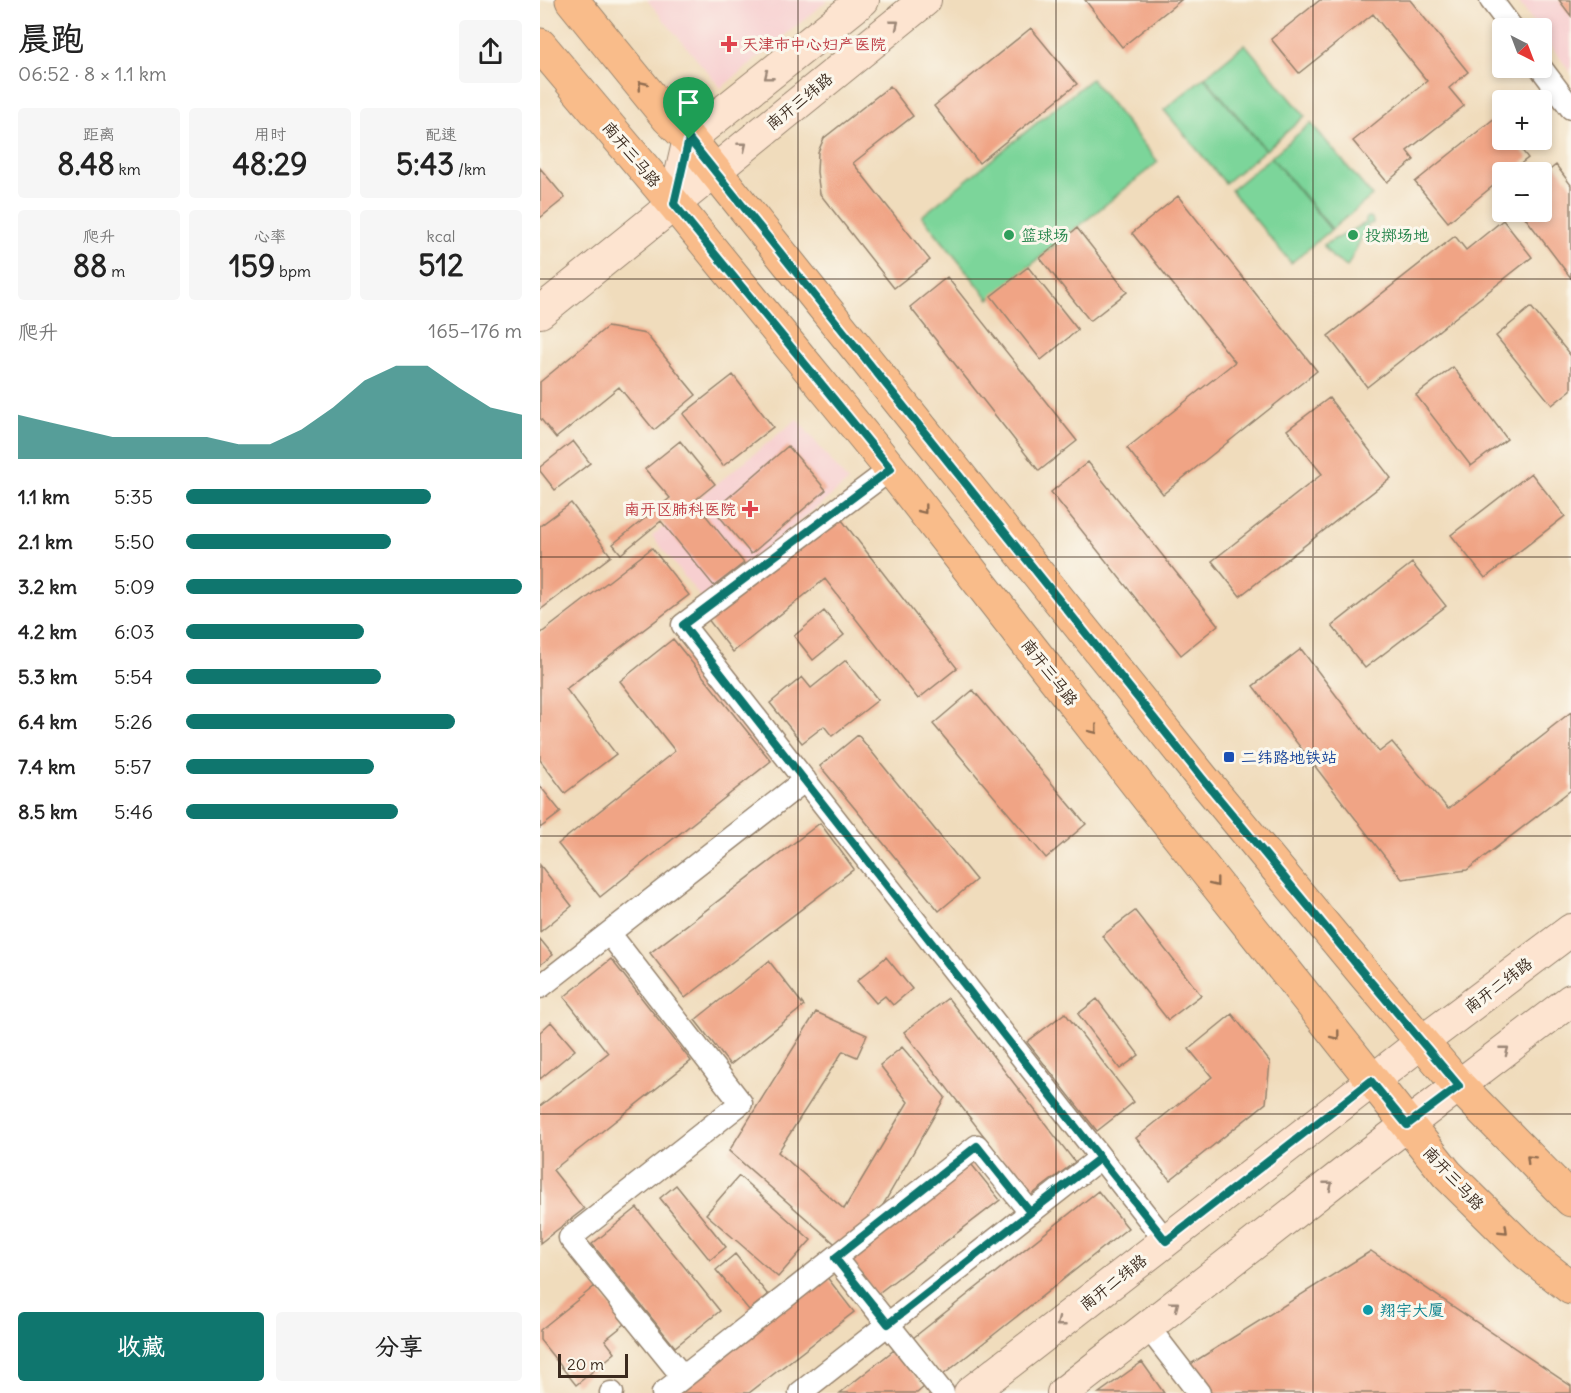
<!DOCTYPE html>
<html lang="zh">
<head>
<meta charset="utf-8">
<style>
  :root { --surface:#fff; --page:#f6f6f6; --text:#222; --muted:#767676; --accent:#0f766e }
  body { margin:0; font-family:Delius,"LXGW WenKai TC",sans-serif; background:var(--page); color:var(--text); height:100vh; display:flex; flex-direction:column; font-size:22px; white-space:nowrap }
  * { box-sizing:border-box; margin:0 }
  p { font-size:20px; color:var(--muted) }
  .icon { flex:none; width:33px; height:33px; fill:none; stroke:currentColor; stroke-width:2; stroke-linecap:round; stroke-linejoin:round }
  .map { position:relative; flex:1; overflow:hidden }
  .details { display:flex; flex-direction:column; background:var(--surface); width:540px }
  .details>* { flex:none }
  .needle { width:39px; rotate:138deg }
  .buttons { position:absolute; left:952px; top:18px; display:grid; gap:12px }
  .buttons a { display:grid; place-items:center; width:60px; height:60px; border-radius:6px; background:var(--surface); box-shadow:0 3px 9px #0003; font-size:30px }
  .scale { position:absolute; left:18px; bottom:15px; width:70px; box-sizing:border-box; padding-left:6px; border:3px solid #3b2a1e; border-top:0; font-size:16px; line-height:21px; white-space:nowrap; color:#3b2a1e; -webkit-text-stroke:4px #fbf7ec; paint-order:stroke }
  .pin { position:absolute; display:grid; place-items:center; width:51px; height:51px; color:#fff; margin:-62px -26px; border-radius:50% 50% 50% 0; rotate:-45deg; box-shadow:0 0 6px #0007 }
  .pin .icon { rotate:45deg }
  .round { display:grid; place-items:center; flex:none; width:63px; height:63px; border-radius:6px; background:var(--page) }
  .head { display:flex; align-items:center; justify-content:space-between; height:102px; padding:0 18px }
  h1 { font-size:33px; font-weight:700; line-height:45px }
  .metrics { display:grid; grid-template-columns:repeat(3,1fr); gap:9px; height:102px; padding:6px 18px }
  .metrics div { display:grid; align-content:center; border-radius:6px; background:var(--page); text-align:center }
  .metrics b { font-size:30px; font-weight:700 }
  .metrics small { font-size:16px; font-weight:400 }
  .metrics p { font-size:16px }
  .chart { height:168px; padding:12px 18px }
  .chart p { display:flex; justify-content:space-between }
  .chart svg { width:100%; height:108px; margin-top:6px; fill:var(--accent); opacity:.7 }
  .primary-button { display:flex; gap:12px; margin-top:auto; padding:12px 18px }
  .primary-button a { flex:1; height:69px; border-radius:6px; background:var(--accent); color:#fff; font-size:24px; font-weight:700; line-height:69px; text-align:center }
  .primary-button a+a { background:var(--page); color:var(--text) }
  ul { padding:0 18px; list-style:none; font-size:20px }
  li { display:grid; grid-template-columns:96px 72px 1fr; align-items:center; height:45px }
  li i { height:15px; border-radius:8px; background:var(--accent) }
  main { display:flex; flex:1; min-height:0 }
  .map>svg:first-child { display:block }
  .built { fill:#f7cfd0 }
  .green { fill:#7cd59a; stroke:#5c805c; stroke-width:1.5 }
  .building { fill:#f0a485 }
  .lines { fill:none; stroke-linecap:round; stroke-linejoin:round }
  .street-casing { stroke:#96836d; stroke-width:25 }
  .secondary-casing { stroke:#96836d; stroke-width:34 }
  .primary-casing { stroke:#96836d; stroke-width:35 }
  .street { stroke:#fff; stroke-width:22 }
  .secondary { stroke:#fde4d0; stroke-width:32 }
  .primary { stroke:#f9bc8a; stroke-width:33 }
  .oneway { stroke:#9c8777 }
  .oneway2 { stroke:#906c4f }
  .route-casing { stroke:#fff; stroke-width:12 }
  .route { stroke:#0f766e; stroke-width:8 }
  .grid { fill:none; stroke:#3b2a1e; stroke-width:1.5; stroke-opacity:0.55 }
  .health-dot { fill:#e0444e; stroke:#fbf7ec; stroke-width:2 }
  .leisure-dot { fill:#2e9e5b; stroke:#fbf7ec; stroke-width:2 }
  .transit-dot { fill:#1a4fb4; stroke:#fbf7ec; stroke-width:2 }
  .culture-dot { fill:#0f9aa8; stroke:#fbf7ec; stroke-width:2 }
  .labels { text-anchor:middle; dominant-baseline:central; stroke-width:6; stroke-linejoin:round; paint-order:stroke }
  .health-label { font-size:16px; fill:#be3a42; stroke:#fbf7ec; text-anchor:start }
  .street-label { font-size:16px; fill:#3b2a1e; stroke:#fbf7ec }
  .leisure-label { font-size:16px; fill:#27864d; stroke:#fbf7ec; text-anchor:start }
  .transit-label { font-size:16px; fill:#164399; stroke:#fbf7ec; text-anchor:start }
  .culture-label { font-size:16px; fill:#0d838f; stroke:#fbf7ec; text-anchor:start }
</style>
</head>
<body>
<main>
<section class="details">
<div class="head"><div><h1>晨跑</h1><p>06:52 · 8 × 1.1 km</p></div><a class="round"><svg class="icon" aria-label="share" viewBox="0 0 24 24"><path d="M12 15V3M7 8l5-5 5 5M5 13v7h14v-7"/></svg></a></div>
<div class="metrics">
<div><p>距离</p><b>8.48<small> km</small></b></div>
<div><p>用时</p><b>48:29</b></div>
<div><p>配速</p><b>5:43<small> /km</small></b></div>
</div>
<div class="metrics">
<div><p>爬升</p><b>88<small> m</small></b></div>
<div><p>心率</p><b>159<small> bpm</small></b></div>
<div><p>kcal</p><b>512</b></div>
</div>
<div class="chart"><p><span>爬升</span>165–176 m</p>
<svg viewBox="0 0 160 44" preserveAspectRatio="none"><path d="M0 44V26L10 29L20 32L30 35L40 35L50 35L60 35L70 38L80 38L90 32L100 23L110 12L120 6L130 6L140 15L150 23L160 26V44z"/></svg>
</div>
<ul>
<li><b>1.1 km</b>5:35<i style="width:73%"></i></li>
<li><b>2.1 km</b>5:50<i style="width:61%"></i></li>
<li><b>3.2 km</b>5:09<i style="width:100%"></i></li>
<li><b>4.2 km</b>6:03<i style="width:53%"></i></li>
<li><b>5.3 km</b>5:54<i style="width:58%"></i></li>
<li><b>6.4 km</b>5:26<i style="width:80%"></i></li>
<li><b>7.4 km</b>5:57<i style="width:56%"></i></li>
<li><b>8.5 km</b>5:46<i style="width:63%"></i></li>
</ul>
<div class="primary-button"><a>收藏</a><a>分享</a></div>
</section>
<div class="map">
<svg width="1031" height="1393" viewBox="0 0 1031 1393">
  <rect width="100%" height="100%" fill="#fbf7ec"/>
  <filter id="ink" filterUnits="userSpaceOnUse"><feTurbulence type="fractalNoise" baseFrequency=".0167" numOctaves="2"/><feDisplacementMap in="SourceGraphic" scale="12" xChannelSelector="R" yChannelSelector="G"/><feConvolveMatrix kernelMatrix="1 2 1 2 8 2 1 2 1" color-interpolation-filters="sRGB"/></filter>
  <filter id="wash" filterUnits="userSpaceOnUse"><feTurbulence type="fractalNoise" baseFrequency=".008" numOctaves="4" result="noise"/><feDisplacementMap in="SourceGraphic" scale="24" xChannelSelector="R" yChannelSelector="G"/><feGaussianBlur stdDeviation="1.35" result="paint"/><feColorMatrix in="noise" values="0 0 0 0 0 0 0 0 0 0 0 0 0 0 0 0 0 1.4 0 .05"/><feComposite in="paint" operator="in"/></filter>
  <g filter="url(#wash)">
    <rect width="100%" height="100%" fill="#f0dcbc"/>
    <path class="built" d="M107,0H288L181,88Z
      M977,0H1031V73L1002,34V28H998Z
      M257,419L308,482L163,600L112,536Z"/>
    <path class="green" d="M705,44L765,116L726,150L665,77Z
      M664,77L725,150L685,183L624,110Z
      M551,79L618,162L449,299L382,216Z
      M771,123L832,196L792,229L731,157Z
      M731,157L791,230L751,263L691,190Z
      M828,217L832,218L833,223L828,225L807,267L793,258L783,245L826,223V218Z"/>
    <g id="blocks">
      <path class="building" d="M545,0H641L582,47Z
        M780,0H870L928,72L909,88L924,106L867,151L874,160L847,182L813,141L887,81L833,14L759,73L731,39Z
        M1019,0H1031V16Z
        M491,28L537,84L439,163L394,106Z
        M350,86L373,116L313,163L390,260L354,288L280,194L277,172L278,152L284,138Z
        M956,117L963,126V140H974L988,158L970,172H963V178L908,222L875,182Z
        M1016,165L1031,185V278L981,212H1002V176Z
        M0,168L25,198L0,218Z
        M638,196L777,371L623,494L587,448L695,362L592,233Z
        M963,220L992,257L827,387L788,336L915,236L926,250Z
        M537,228L587,292L550,321L500,258Z
        M488,267L538,330L501,360L451,296Z
        M407,277L537,441L499,471L370,307Z
        M991,307L1031,356V390L1012,405L956,336Z
        M67,327L106,334L156,395L114,430L79,387L16,438L0,418V382Z
        M913,367L967,439L931,466L876,395Z
        M193,375L233,427L183,466L143,414Z
        M789,398L851,478L700,596L672,561L782,474L747,430Z
        M33,441L50,463L15,490L0,471V467Z
        M140,441L175,484L154,501L204,563L174,586L121,521L81,554L73,544L130,498L105,469Z
        M248,446L286,490L211,554L174,510Z
        M548,462L678,625L641,655L511,492Z
        M991,473L1025,516L945,578L911,535Z
        M31,503L71,556L0,610V526Z
        M298,515L417,668L378,699L285,579L193,652L167,618Z
        M112,548L149,595L26,689L76,754L25,793L0,760V634Z
        M872,563L906,606L825,668L792,626Z
        M284,611L304,635L273,660L254,636Z
        M133,639L231,761L60,897L18,844L135,751L80,681Z
        M761,649L839,752L852,742L908,809L1009,731L1008,730L1031,712V790L927,870L862,879L713,686Z
        M306,660L338,700L292,736L284,726L262,743L230,703L262,677L271,688Z
        M433,690L546,824L506,858L393,724Z
        M318,735L436,880L399,911L280,766Z
        M0,786L21,812L0,828Z
        M280,823L314,869L145,998L110,953Z
        M0,865L32,906L0,932Z
        M595,911L661,995L628,1020L562,936Z
        M0,939L13,955L0,965Z
        M346,957L372,989L353,1005L345,996L336,1003L317,981Z
        M71,959L151,1061L13,1170L44,1209L0,1243V1106L68,1053L24,997Z
        M229,961L264,1006L190,1065L155,1020Z
        M408,998L535,1162L490,1196L364,1032Z
        M557,999L599,1055L580,1069L538,1014Z
        M276,1012L327,1035L317,1057L303,1051L238,1152L304,1209L368,1102L340,1065L362,1047L405,1097L328,1231L301,1249L189,1151Z
        M525,1013L594,1102L557,1131L487,1042Z
        M692,1014L730,1062L726,1103L630,1180L596,1138L672,1077L649,1049Z
        M11,1022L35,1050L0,1079V1032Z
        M428,1160L460,1200L336,1295L305,1254Z
        M199,1176L271,1240L238,1277L166,1214Z
        M136,1185L186,1247L170,1260L120,1198Z
        M558,1191L588,1228L403,1375L373,1338Z
        M97,1208L180,1311L135,1347L52,1244Z
        M831,1251L1031,1386V1393H659L641,1370Z
        M195,1254L228,1295L209,1310L176,1270Z
        M283,1272L314,1312L209,1393H126Z
        M55,1286L85,1324L65,1340L75,1353L36,1385L0,1340V1330Z
        M354,1350L384,1387L377,1393H300Z
        M602,1362L624,1393H559Z"/>
    </g>
  </g>
  <g filter="url(#ink)">
    <use href="#blocks" fill-opacity="0" stroke="#96836d" stroke-width="1.5"/>
    <g class="lines">
      <defs>
        <path id="street" d="M951,0L972,28
          M1001,68L1031,108
          M351,469L143,625L626,1241
          M69,933L201,1103L30,1238L143,1377
          M0,987L265,780
          M295,1258L403,1393
          M608,1327L659,1393
          M71,1393H72
          M123,1393L437,1146L490,1212
          M260,1393L560,1158"/>
        <path id="secondary" d="M323,0L149,139L134,204L385,0
          M0,312L134,204
          M430,1393L882,1042L1031,930
          M523,1393L812,1167L1031,1000"/>
        <path id="primary" d="M32,0L128,118L149,139L662,778L826,976L919,1086L1031,1200
          M0,45L134,204L351,469L619,812L907,1174L987,1253L1031,1288"/>
      </defs>
      <use href="#street" class="street-casing"/>
      <use href="#secondary" class="secondary-casing"/>
      <use href="#primary" class="primary-casing"/>
      <use href="#street" class="street"/>
      <use href="#secondary" class="secondary"/>
      <use href="#primary" class="primary"/>
    </g>
    <defs><path id="oneway-chevron" d="M-2-3.5L2.5 0L-2 3.5" fill="none" stroke-width="1.6" stroke-linecap="round" stroke-linejoin="round" transform="scale(1.5)"/></defs>
    <g class="oneway">
      <use href="#oneway-chevron" transform="translate(355 24) rotate(-39)"/>
      <use href="#oneway-chevron" transform="translate(228 76) rotate(141)"/>
      <use href="#oneway-chevron" transform="translate(203 146) rotate(-39)"/>
      <use href="#oneway-chevron" transform="translate(965 1050) rotate(-38)"/>
      <use href="#oneway-chevron" transform="translate(789 1185) rotate(-38)"/>
      <use href="#oneway-chevron" transform="translate(635 1305) rotate(-38)"/>
      <use href="#oneway-chevron" transform="translate(520 1323) rotate(142)"/>
    </g>
    <g class="oneway2">
      <use href="#oneway-chevron" transform="translate(102 85) rotate(-129)"/>
      <use href="#oneway-chevron" transform="translate(383 510) rotate(52)"/>
      <use href="#oneway-chevron" transform="translate(554 730) rotate(52)"/>
      <use href="#oneway-chevron" transform="translate(675 883) rotate(52)"/>
      <use href="#oneway-chevron" transform="translate(796 1036) rotate(52)"/>
      <use href="#oneway-chevron" transform="translate(990 1159) rotate(-135)"/>
      <use href="#oneway-chevron" transform="translate(964 1230) rotate(44)"/>
    </g>
  </g>
  <g class="lines" filter="url(#ink)">
    <defs>
      <path id="route" d="M149,139L134,204L351,469L143,625L560,1158L490,1212L437,1146L295,1258L348,1324L560,1158L626,1241L831,1081L867,1125L919,1086L826,976L662,778L149,139"/>
    </defs>
    <use href="#route" class="route-casing"/>
    <use href="#route" class="route"/>
  </g>
  <path class="grid" d="M258,0V1393M516,0V1393M773,0V1393M0,279H1031M0,557H1031M0,836H1031M0,1114H1031"/>
  <g class="health-dot">
    <path d="M186 35h6v6h6v6h-6v6h-6v-6h-6v-6h6z"/>
    <path d="M207 500h6v6h6v6h-6v6h-6v-6h-6v-6h6z"/>
  </g>
  <g class="leisure-dot">
    <circle cx="469" cy="235" r="6"/>
    <circle cx="813" cy="235" r="6"/>
  </g>
  <rect class="transit-dot" x="683" y="751" width="12" height="12" rx="3"/>
  <circle class="culture-dot" cx="828" cy="1310" r="6"/>
  <g class="labels">
    <g class="health-label">
      <text x="202" y="44">天津市中心妇产医院</text>
      <text x="196" y="509" text-anchor="end">南开区肺科医院</text>
    </g>
    <g class="street-label">
      <text transform="translate(259 101) rotate(-39)">南开三纬路</text>
      <text transform="translate(92 154) rotate(50)">南开三马路</text>
      <text transform="translate(510 672) rotate(52)">南开三马路</text>
      <text transform="translate(958 985) rotate(-37)">南开二纬路</text>
      <text transform="translate(914 1178) rotate(47)">南开三马路</text>
      <text transform="translate(573 1282) rotate(-38)">南开二纬路</text>
    </g>
    <g class="leisure-label">
      <text x="481" y="235">篮球场</text>
      <text x="825" y="235">投掷场地</text>
    </g>
    <g class="transit-label">
      <text x="701" y="757">二纬路地铁站</text>
    </g>
    <g class="culture-label">
      <text x="840" y="1310">翔宇大厦</text>
    </g>
  </g>
</svg>
<div class="buttons">
<a><svg class="needle" viewBox="-14 -14 28 28"><path d="M0-13l5 13h-10z" fill="#e53935"/><path d="M0 13l5-13h-10z" fill="#767676"/></svg></a>
<a>+</a>
<a>−</a>
</div>
<div class="scale">20 m</div>
<div class="pin" style="left:149px;top:139px;background:#1e9e55"><svg class="icon" aria-label="arrive" viewBox="0 0 24 24"><path d="M6 21V4h12l-3 4 3 4H6"/></svg></div>
</div>
</main>
</body>
</html>
